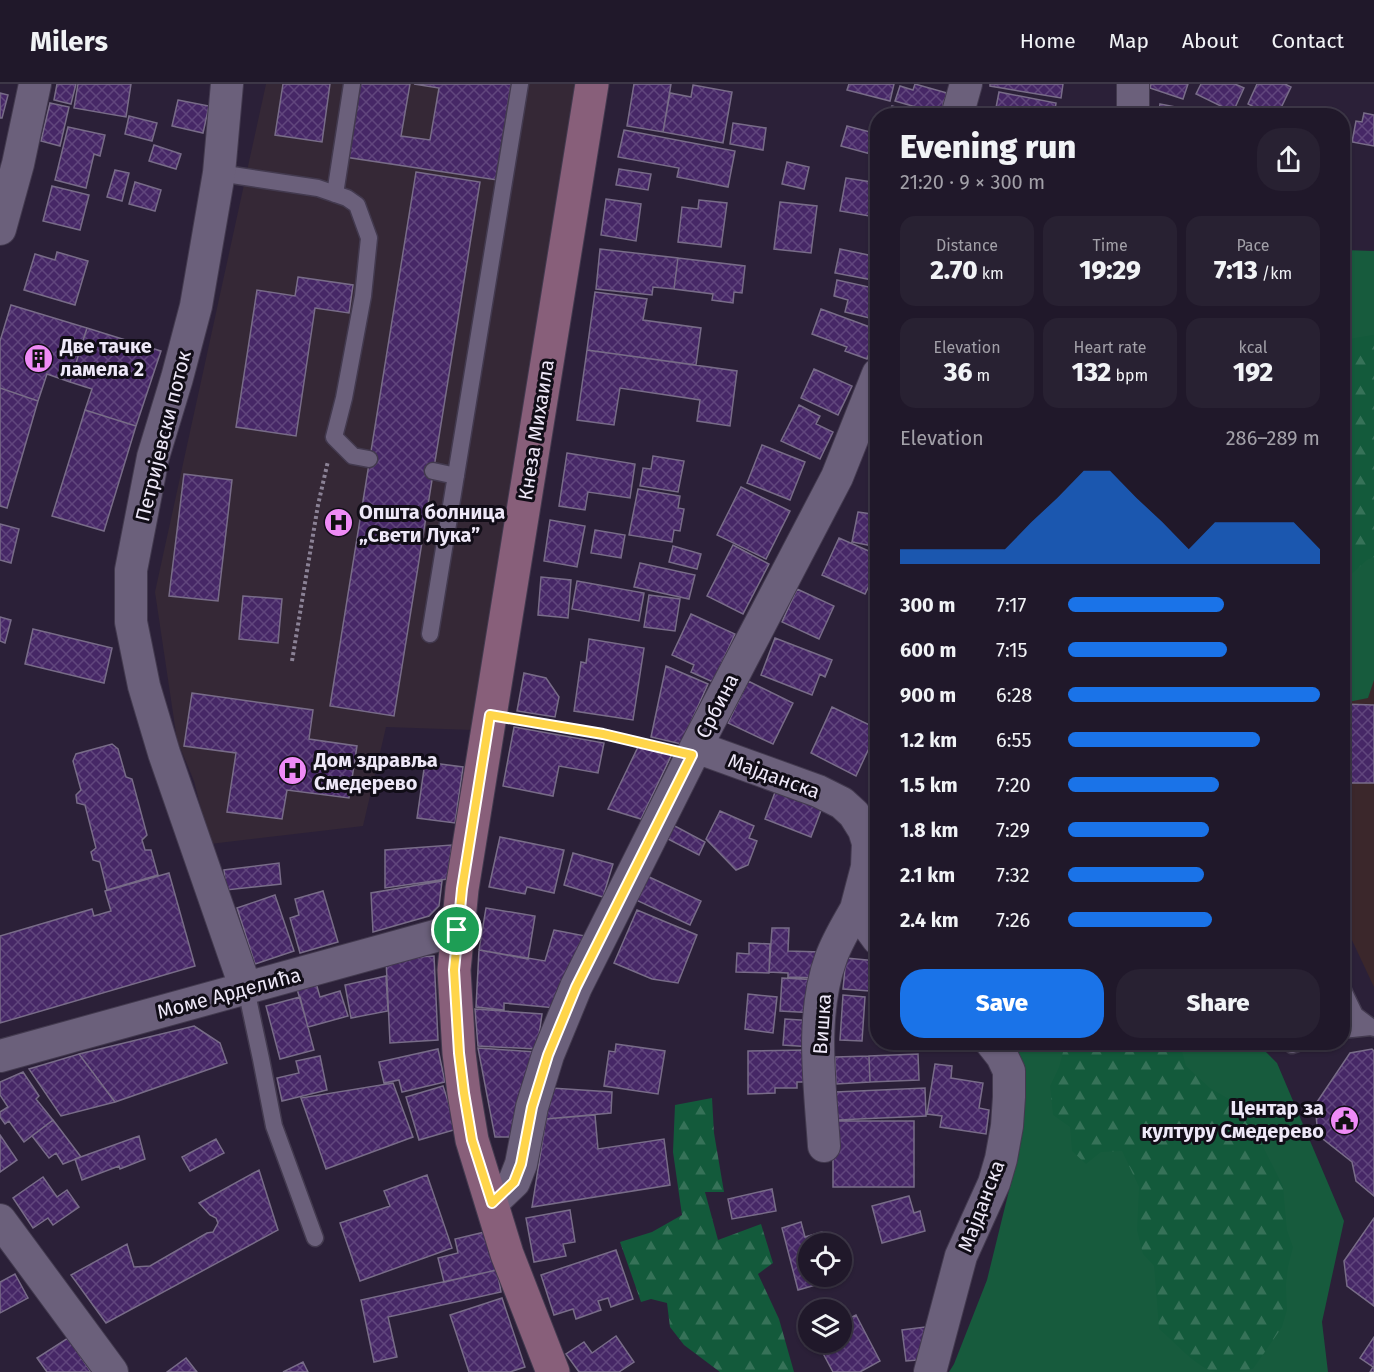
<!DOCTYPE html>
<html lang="en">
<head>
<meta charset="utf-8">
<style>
  :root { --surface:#20182a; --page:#282132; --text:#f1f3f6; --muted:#a2a0a8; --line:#3d3747; --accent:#1a73e8 }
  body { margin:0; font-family:"Fira Sans",sans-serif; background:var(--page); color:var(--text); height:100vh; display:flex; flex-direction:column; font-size:22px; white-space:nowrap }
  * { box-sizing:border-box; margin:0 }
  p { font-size:20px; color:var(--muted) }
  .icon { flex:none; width:33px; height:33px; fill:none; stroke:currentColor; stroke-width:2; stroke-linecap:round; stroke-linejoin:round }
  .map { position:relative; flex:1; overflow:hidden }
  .details { position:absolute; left:870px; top:24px; width:480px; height:942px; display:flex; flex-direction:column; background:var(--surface); border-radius:24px; box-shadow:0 2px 4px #0004,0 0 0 2px var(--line) }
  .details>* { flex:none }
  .fabs { position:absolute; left:798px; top:1149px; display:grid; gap:12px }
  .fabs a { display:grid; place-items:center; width:54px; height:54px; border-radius:50%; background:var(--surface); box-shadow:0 2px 4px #0004,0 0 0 2px var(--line); font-size:30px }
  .pin { position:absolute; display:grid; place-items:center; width:51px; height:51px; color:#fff; margin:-26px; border:3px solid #fff; border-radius:50%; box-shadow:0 2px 6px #0007 }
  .round { display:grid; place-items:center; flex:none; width:63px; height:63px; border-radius:24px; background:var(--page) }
  .overview { display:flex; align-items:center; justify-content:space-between; height:102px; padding:0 30px }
  h1 { font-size:33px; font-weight:800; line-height:45px }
  .metrics { display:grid; grid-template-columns:repeat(3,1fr); gap:9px; height:102px; padding:6px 30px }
  .metrics div { display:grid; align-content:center; border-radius:15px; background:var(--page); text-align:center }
  .metrics b { font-size:26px; font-weight:800 }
  .metrics small { font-size:16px; font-weight:400 }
  .metrics p { font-size:16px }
  .chart { height:168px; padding:12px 30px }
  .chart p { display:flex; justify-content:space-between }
  .chart svg { width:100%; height:108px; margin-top:6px; fill:var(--accent); opacity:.7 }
  .action { display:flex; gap:12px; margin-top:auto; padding:12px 30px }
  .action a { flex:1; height:69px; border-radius:24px; background:var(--accent); color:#fff; font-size:24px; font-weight:800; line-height:69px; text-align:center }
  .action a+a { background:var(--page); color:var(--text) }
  ul { padding:0 30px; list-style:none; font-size:20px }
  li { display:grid; grid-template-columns:96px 72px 1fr; align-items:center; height:45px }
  li i { height:15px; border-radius:8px; background:var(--accent) }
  header { display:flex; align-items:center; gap:36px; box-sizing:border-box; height:84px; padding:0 30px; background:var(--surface); border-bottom:2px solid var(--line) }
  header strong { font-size:28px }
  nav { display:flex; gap:33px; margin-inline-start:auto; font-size:21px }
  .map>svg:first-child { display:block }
  .education { fill:#3b272b }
  .medical { fill:#352836 }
  .green { fill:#175b3d }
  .forest { fill:url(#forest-firs) }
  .building { fill:url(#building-cross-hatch); stroke:#786c88; stroke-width:1.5 }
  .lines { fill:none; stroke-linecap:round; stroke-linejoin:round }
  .lane-casing { stroke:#433a4f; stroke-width:19 }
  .street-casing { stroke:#433a4f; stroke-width:34 }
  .secondary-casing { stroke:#433a4f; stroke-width:35 }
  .path { stroke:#8b8296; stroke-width:4; stroke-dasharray:3 3; stroke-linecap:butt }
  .lane { stroke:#6b607b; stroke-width:16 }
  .street { stroke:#6b607b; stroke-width:32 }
  .secondary { stroke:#885f7a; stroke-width:33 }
  .route-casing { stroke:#fff; stroke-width:12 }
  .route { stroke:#ffd54a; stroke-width:8 }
  .labels { text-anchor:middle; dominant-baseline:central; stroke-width:6; stroke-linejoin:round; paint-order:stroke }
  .poi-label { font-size:20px; font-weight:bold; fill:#eee8f8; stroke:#110d17; text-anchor:start }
  .street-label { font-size:20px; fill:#eee8f8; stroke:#110d17 }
</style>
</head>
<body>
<header>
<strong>Milers</strong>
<nav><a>Home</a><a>Map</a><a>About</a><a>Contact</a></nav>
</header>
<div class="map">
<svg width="1374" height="1288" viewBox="0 0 1374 1288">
  <defs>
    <pattern id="forest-firs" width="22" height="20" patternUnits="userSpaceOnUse" patternTransform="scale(1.5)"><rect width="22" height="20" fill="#135a3b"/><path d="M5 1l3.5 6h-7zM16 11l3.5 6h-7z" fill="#367258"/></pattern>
    <pattern id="building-cross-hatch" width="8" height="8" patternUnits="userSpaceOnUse" patternTransform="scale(1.5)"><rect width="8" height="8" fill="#462766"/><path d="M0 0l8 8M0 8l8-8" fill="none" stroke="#61467d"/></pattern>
  </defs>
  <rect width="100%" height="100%" fill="#2b2038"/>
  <path class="education" d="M1374,597V903L1343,837V598Z"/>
  <path class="medical" d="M266,0H575L473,646L386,643L363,742L210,760L194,697L177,656L155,508Z"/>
  <path class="green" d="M1343,166L1374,167V596L1368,614L1343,619Z
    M1004,959H1257L1277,979L1344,1137L1322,1238L1328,1288H949L954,1280L987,1196L1017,1074L1025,982Z"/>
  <path class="forest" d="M1372,251H1374V473L1367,476L1343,498V257L1354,254Z
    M1062,959H1180L1186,982L1210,1004L1243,1023L1283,1102L1287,1146L1293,1163L1288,1183L1286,1201L1287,1226L1282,1243L1253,1285C1241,1287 1228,1288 1216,1288C1197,1285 1174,1257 1159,1245L1154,1182L1143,1170L1137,1146L1139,1103L1122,1067L1101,1068L1086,1080L1072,1067L1070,1043L1053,1031L1050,1002L1059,983L1063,968Z
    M712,1014L714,1049L724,1108H705L718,1156L761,1140L773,1179L758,1190L779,1235L794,1288H720L684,1261L670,1243L667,1219L651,1215L641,1218L620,1158L652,1148L682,1131L673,1068L675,1021Z"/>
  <path class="building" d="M57,0H76L71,20L54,16Z
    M78,0H131L126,33L74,24Z
    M283,0H330L322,58L275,51Z
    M357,0H410L401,52L430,56L439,4L414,0H511L497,96L345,73Z
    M634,0H671L663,48L627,42Z
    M849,0H894L890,17L847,6Z
    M915,0L947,9L940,30L895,17L900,2L913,6Z
    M990,0H1063L1061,14L990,2Z
    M1151,0H1188L1183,15L1150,4Z
    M1201,0H1235L1244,4L1233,28L1196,10Z
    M1257,0H1285L1291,3L1277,32H1272L1248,20Z
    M693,1L732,8L723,59L663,48L670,9L691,13Z
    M999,8L1056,19L1054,32H1000V30L995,29Z
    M0,9L8,11L2,34H0Z
    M178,16L209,22L203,49L172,42Z
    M50,19L69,23L60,62L41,57Z
    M1160,20L1202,28L1201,32H1158Z
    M892,22L927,32H889Z
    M1364,29L1374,31V62L1352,58L1356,37L1362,38Z
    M129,32L157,39L152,57L125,50Z
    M733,39L766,44L763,66L730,60Z
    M847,42L878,50V72L841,62Z
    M68,43L105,51L100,72L94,70L86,104L55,96Z
    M624,46L735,67L728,103L677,93L679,84L618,73Z
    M154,61L181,70L176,85L149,77Z
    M787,78L809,83L804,105L782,100Z
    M619,85L651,90L648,106L616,101Z
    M115,86L129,89L122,117L107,113Z
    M416,88L480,98L394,632L330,622Z
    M846,94L878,99V124L870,123L869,132L840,127Z
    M135,98L161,106L155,127L129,120Z
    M52,102L89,111L80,146L43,137Z
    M606,115L641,120L636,157L601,151Z
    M699,116L727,119L721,163L678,158L682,123L698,125Z
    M780,118L817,122L811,169L774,165Z
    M600,165L678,174L674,205L653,203L652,211L596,205Z
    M840,165L878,173V197L835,189Z
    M57,168L88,177L75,221L24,206L35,170L55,176Z
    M678,174L745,182L742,209L734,208L733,219L712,216L713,210L674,205Z
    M298,193L353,201L349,229L315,224L296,352L236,343L257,206L295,212Z
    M837,196L878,205V236L845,228L848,216L834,212Z
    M595,208L647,215L643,236L701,244L696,281L587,266Z
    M11,221L87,244L70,298L47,290L38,317L0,304V257Z
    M821,225L878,246L867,275L845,267L847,263L812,250Z
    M87,244L161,267L136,342L85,326L92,305L70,298Z
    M587,266L737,287L730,342L697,337L700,316L620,304L614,341L577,336Z
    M814,285L852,302L838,331L801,314Z
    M0,304L38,317L7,424L0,422Z
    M799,321L820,332L816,340L833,348L820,375L781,357Z
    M85,326L136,342L104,447L52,432Z
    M762,361L805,378L790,416L747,399Z
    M567,369L635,380L630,414L588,408L585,426L559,422Z
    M653,372L684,377L678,408L640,402L643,384L651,385Z
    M184,390L232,396L218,517L169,512Z
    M741,403L790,427L766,475L717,451Z
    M638,405L680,412L678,424L684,425L680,447L674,446L672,458L629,451Z
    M858,428L878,431V463L852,458Z
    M550,436L585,442L577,483L544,477Z
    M0,440L19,445L11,479L0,476Z
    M595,446L625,451L621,474L591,469Z
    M839,454L878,471V483L865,510L822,491Z
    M733,461L769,480L743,530L707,512Z
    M673,462L701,470L697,485L669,478Z
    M640,479L695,491L689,515L634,503Z
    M541,493L571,496L568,534L538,531Z
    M577,497L644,509L639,537L572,525Z
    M797,505L834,522L819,555L782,538Z
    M649,511L680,515L675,547L644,543Z
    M243,512L282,515L278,559L239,555Z
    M691,530L735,550L713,598L691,588L694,581L672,571Z
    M0,533L11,536L5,559L0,557Z
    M33,545L112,564L104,599L25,580Z
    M775,554L832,576L825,593L820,590L812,611L761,591Z
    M589,555L644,564L633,636L574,627L581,578L586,579Z
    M666,582L708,600L681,660L651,653Z
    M524,589L546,594L559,613L555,633L517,627Z
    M748,597L793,619L773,660L728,639Z
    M192,609L313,626L309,655L357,662L349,714L287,706L282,735L227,728L236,669L184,662Z
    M1342,620L1374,621V699H1342Z
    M832,623L878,645L856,692L811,669Z
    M514,643L604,659L598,689L559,682L553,712L503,702Z
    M112,660L118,665L126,693L132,695L147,751L142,756L145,766H151L158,791L107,806L100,778L93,776L91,768L96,764L85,721L77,719L76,711L81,706L73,677L76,670Z
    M639,661L672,670L641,735L608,725Z
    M425,678L463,683L455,739L417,734Z
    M777,703L823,721L811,753L765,735Z
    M720,727L754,742L749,754L757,757L748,781L736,786L706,755Z
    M671,740L705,758L699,771L664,753Z
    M500,753L564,766L554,809L527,803L525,810L489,803Z
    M452,761L447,795L385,804V766Z
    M573,769L613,780L603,813L564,801Z
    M279,779L281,800L226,806L224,786Z
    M169,789L195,882L0,939V852L92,825L94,832L111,827L105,807Z
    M647,792L701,817L690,841L636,816Z
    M442,797L439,822L429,832L373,848L371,809Z
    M323,807L338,858L300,869L290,834L299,831L295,815Z
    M275,811L294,867L255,880L237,824Z
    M486,824L535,832L528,875L479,866Z
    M637,826L697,851L678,899L652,895L614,879Z
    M772,844H789L788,867L821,868V894L788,893V889L769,888Z
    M554,846L585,852L556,924L504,919V926L476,923L479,866L545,877Z
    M749,859L770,860L769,889L736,888L737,869L749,870Z
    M434,872L438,956L390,959L386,875Z
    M846,874L877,877L878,914L870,913V907L843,905Z
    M314,892L320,913L340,907L348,932L308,943L295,898Z
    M386,892L388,927L351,934L345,901Z
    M782,894L819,896L816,929L780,927Z
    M748,910L777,913L773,949L745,945Z
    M843,911L865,913L862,957L840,956Z
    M300,913L314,966L280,975L266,922Z
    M475,925L542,930L537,965L478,962Z
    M785,935L815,937L812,963L783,961Z
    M194,942L220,959L227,979L115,1018L79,970Z
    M616,960L665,967L658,1010L604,1002L609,967L615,968Z
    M478,964L535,968L511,1053H495Z
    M438,965L445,998L402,1008L399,996L384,999L379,978Z
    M1372,965L1374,967V1112L1356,1097L1352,1078L1318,1051L1315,1021L1350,969Z
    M808,966V998H797V1004H775V1009L748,1010V967Z
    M79,970L115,1018L61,1032L29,985Z
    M918,970L919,996L870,998L869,972Z
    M320,972L327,1006L282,1017L277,994L299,989L296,977Z
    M869,972L870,998L836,1000L835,973Z
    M935,980L952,982L951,994L983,999L979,1024L989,1026L986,1050L940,1043L942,1032L927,1030Z
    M23,988L39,1012L36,1015L53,1036L24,1058L9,1037L5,1040L0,1033V1028L8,1023L0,1011V998Z
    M393,999L413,1053L326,1085L301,1014Z
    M443,1002L457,1045L419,1056L406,1013Z
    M551,1004L612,1008L611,1029L546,1035Z
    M925,1004L926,1032L837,1036L836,1008Z
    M595,1031L598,1065L664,1055L670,1101L532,1123L546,1035Z
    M53,1036L81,1073L63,1080L56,1069L49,1074L32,1052Z
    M833,1037H914V1103H833Z
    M0,1051L17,1076L0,1088Z
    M139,1052L145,1075L120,1085L119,1082L82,1096L75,1075Z
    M216,1055L224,1069L190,1087L182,1073Z
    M259,1086L278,1146L106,1239L71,1191L127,1160L134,1183L150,1182L207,1149L213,1148L218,1139L216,1134L210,1131L199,1119Z
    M427,1091L452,1164L360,1197L340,1139L390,1122L384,1107Z
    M43,1093L57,1113L67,1106L79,1123L53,1141L48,1134L33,1144L13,1114Z
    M772,1105L776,1127L732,1135L728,1115Z
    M909,1112L914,1129L920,1127L925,1147L882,1159L872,1122Z
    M570,1126L575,1158L563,1160L566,1172L534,1178L526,1134Z
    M1374,1134V1222L1347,1202L1344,1177Z
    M801,1138L805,1153L822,1148L825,1160H808V1192H839L840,1194L798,1206L782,1144Z
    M489,1147L497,1186L444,1198L438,1174L458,1169L455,1155Z
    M616,1166L633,1215L611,1223L608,1214L598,1217L601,1226L576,1235L573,1225L554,1231L541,1191Z
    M497,1186L501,1208L388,1233L397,1273L374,1278L361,1216Z
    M15,1190L28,1214L0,1229V1198Z
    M502,1214L525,1283L510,1288H469L450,1231Z
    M856,1231L880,1277L860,1288H833L817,1258H842V1238Z
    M925,1243L929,1275L906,1277L902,1246Z
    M616,1252L634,1278L619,1288H579L566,1270L584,1258L592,1269Z
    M1374,1253V1288H1370L1373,1283L1360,1274Z
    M68,1254L91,1288H47L37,1274Z
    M186,1274L197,1288H167Z
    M303,1278L308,1288H283Z"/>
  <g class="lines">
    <defs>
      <path id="lane" d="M219,89L318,104L347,114L357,121L369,154L363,212L344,314L334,353L353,372L369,375
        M335,110L352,0
        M433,387L456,392
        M430,550L520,0
        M1342,904L1355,931L1371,943L1374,944
        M246,905L261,975L274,1042L315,1154
        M1342,946L1371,943
        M1292,961L1300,958"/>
      <path id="street" d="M227,0L219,89L196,222L177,294L153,373L131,486V538L144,602L164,669L246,905
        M957,32L966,0
        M1133,32V0
        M0,145L18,80L35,0
        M696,663L818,707L842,719L854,730L864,746L868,759L867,783L856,825L878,855
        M0,972L457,846
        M824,1062C820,1002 810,932 831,874C837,857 847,841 856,825
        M492,1119L514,1098L521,1080L532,1023L548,971L576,903L696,663L837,393L878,290
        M0,1136L112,1288
        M930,1288L961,1172L994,1099L1001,1075L1007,1042L1009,1013V987L1002,972L991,958"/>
      <path id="secondary" d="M553,1288L507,1170L472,1056L464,1009L459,969L454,886L462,805L592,0"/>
    </defs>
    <use href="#lane" class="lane-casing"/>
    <use href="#street" class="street-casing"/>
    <use href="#secondary" class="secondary-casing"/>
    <path class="path" d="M292,577L318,421L328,377
      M519,636L603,650L665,665"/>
    <use href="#lane" class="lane"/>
    <use href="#street" class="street"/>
    <use href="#secondary" class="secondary"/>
  </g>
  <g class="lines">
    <defs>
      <path id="route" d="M490,631L603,650L692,671L576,903L548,971L532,1023L521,1080L514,1098L492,1119L472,1056L464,1009L459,969L454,886L462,805Z"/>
    </defs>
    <use href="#route" class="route-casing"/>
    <use href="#route" class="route"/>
  </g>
  <defs>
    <symbol id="building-disc" viewBox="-11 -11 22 22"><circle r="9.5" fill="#ef8bf6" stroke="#110d17"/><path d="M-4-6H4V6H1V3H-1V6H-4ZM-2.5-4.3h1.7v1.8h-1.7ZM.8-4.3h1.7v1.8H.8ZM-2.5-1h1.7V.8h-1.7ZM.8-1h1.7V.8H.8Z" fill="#111"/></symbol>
    <symbol id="hospital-disc" viewBox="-11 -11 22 22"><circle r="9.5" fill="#ef8bf6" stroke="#110d17"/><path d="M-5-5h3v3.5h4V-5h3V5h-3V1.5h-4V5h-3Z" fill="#111"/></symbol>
    <symbol id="civic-disc" viewBox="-11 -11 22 22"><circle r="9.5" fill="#ef8bf6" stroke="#110d17"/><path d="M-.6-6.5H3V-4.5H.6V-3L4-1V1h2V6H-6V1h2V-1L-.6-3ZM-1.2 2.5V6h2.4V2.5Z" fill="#111"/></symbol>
  </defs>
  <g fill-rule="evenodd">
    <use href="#building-disc" x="22" y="258" width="33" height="33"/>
    <use href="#hospital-disc" x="322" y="422" width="33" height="33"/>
    <use href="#hospital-disc" x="276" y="670" width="33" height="33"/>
    <use href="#civic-disc" x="1328" y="1020" width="33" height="33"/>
  </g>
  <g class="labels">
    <g class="poi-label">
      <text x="60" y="262">Две тачке<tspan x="60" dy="23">ламела 2</tspan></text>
      <text x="359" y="428">Општа болница<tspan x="359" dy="23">„Свети Лука”</tspan></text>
      <text x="314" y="676">Дом здравља<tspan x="314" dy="23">Смедерево</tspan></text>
      <text x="1324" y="1024" text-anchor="end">Центар за<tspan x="1324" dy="23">културу Смедерево</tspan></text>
    </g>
    <g class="street-label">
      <text transform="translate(536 346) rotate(-81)">Кнеза Михаила</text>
      <text transform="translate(163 352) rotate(-76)">Петријевски поток</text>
      <text transform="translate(717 622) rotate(-63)">Србина</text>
      <text transform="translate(774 692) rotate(20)">Мајданска</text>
      <text transform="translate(229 909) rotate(-15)">Моме Арделића</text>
      <text transform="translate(822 940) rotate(-86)">Вишка</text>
      <text transform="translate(981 1122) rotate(-69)">Мајданска</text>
    </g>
  </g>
</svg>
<div class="fabs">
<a><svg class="icon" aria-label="locate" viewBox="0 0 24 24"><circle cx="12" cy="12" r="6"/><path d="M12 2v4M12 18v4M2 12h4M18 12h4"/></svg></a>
<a><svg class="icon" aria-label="layers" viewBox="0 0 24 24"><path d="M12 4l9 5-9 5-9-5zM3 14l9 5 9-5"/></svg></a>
</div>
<div class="pin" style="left:457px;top:846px;background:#1e9e55"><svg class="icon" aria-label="arrive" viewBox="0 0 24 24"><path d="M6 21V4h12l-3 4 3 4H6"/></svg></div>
<section class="details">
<div class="overview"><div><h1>Evening run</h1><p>21:20 · 9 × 300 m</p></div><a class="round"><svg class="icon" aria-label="share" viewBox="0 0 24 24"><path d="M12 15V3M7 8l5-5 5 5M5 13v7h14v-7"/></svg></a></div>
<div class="metrics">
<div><p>Distance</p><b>2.70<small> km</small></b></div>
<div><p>Time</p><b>19:29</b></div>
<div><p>Pace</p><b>7:13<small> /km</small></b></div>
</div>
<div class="metrics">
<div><p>Elevation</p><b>36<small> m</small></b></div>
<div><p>Heart rate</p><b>132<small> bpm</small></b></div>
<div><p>kcal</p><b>192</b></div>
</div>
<div class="chart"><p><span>Elevation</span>286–289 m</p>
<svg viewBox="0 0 160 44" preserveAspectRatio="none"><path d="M0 44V38L10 38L20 38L30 38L40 38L50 27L60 17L70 6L80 6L90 17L100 27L110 38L120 27L130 27L140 27L150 27L160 38V44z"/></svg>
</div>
<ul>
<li><b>300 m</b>7:17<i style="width:62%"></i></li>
<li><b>600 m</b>7:15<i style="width:63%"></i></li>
<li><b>900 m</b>6:28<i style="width:100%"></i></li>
<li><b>1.2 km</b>6:55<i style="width:76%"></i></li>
<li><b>1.5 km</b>7:20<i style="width:60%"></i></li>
<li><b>1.8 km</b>7:29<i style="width:56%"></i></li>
<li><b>2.1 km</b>7:32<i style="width:54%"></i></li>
<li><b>2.4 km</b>7:26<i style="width:57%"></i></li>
</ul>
<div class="action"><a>Save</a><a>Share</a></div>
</section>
</div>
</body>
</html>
